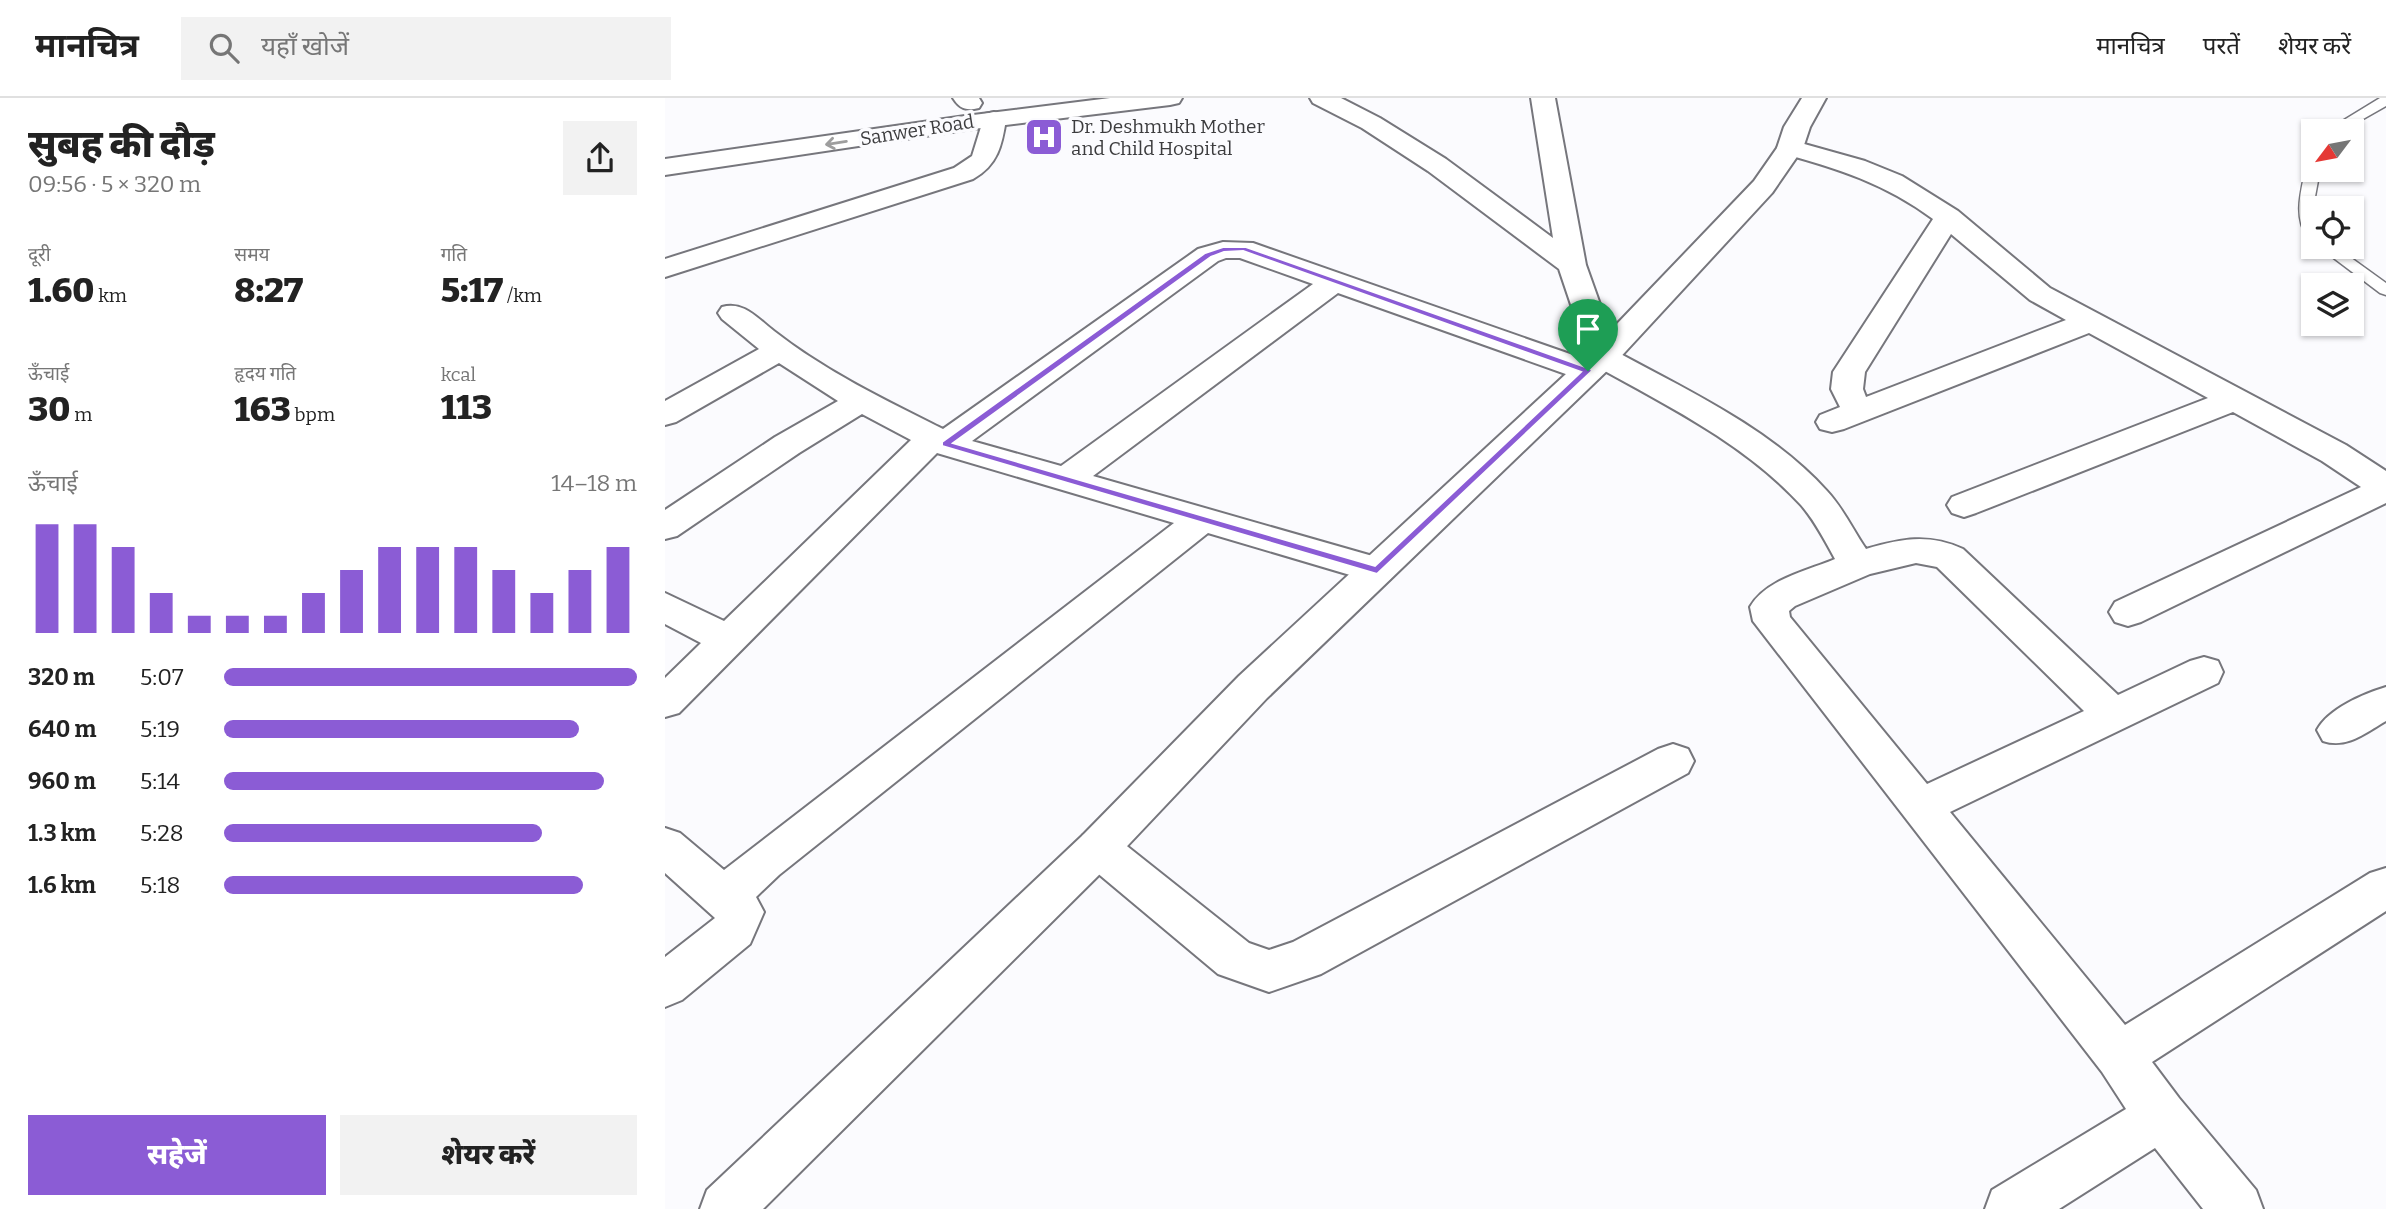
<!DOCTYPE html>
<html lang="hi">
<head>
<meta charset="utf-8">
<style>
  :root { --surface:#fff; --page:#f2f2f2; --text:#222; --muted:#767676; --line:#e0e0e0; --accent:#8b5cd5 }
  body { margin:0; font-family:Bitter,"Noto Sans Devanagari",serif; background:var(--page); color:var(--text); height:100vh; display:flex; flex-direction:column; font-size:26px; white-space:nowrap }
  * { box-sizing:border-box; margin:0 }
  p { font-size:23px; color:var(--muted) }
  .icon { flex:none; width:38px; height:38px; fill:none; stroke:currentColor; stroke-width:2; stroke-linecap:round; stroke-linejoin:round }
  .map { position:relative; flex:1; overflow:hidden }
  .drawer { display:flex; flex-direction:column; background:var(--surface); width:665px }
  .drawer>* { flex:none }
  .needle { width:46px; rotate:238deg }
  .buttons { position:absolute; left:1636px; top:21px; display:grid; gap:14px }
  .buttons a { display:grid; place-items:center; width:63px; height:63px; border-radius:0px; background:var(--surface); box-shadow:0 2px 5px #0004; font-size:35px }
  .pin { position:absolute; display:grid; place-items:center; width:60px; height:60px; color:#fff; margin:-72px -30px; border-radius:50% 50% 50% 0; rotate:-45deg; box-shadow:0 0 7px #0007 }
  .pin .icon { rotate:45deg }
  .round { display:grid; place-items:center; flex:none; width:74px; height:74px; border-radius:0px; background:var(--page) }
  .head { display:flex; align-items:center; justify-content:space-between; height:119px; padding:0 28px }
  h1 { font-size:38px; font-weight:800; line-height:52px }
  .figures { display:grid; grid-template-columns:repeat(3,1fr); gap:10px; height:119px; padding:7px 28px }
  .figures div { display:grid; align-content:center }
  .figures b { font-size:35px; font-weight:800 }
  .figures small { font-size:19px; font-weight:400 }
  .figures p { font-size:19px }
  .chart { height:196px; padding:14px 28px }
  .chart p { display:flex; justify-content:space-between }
  .chart svg { width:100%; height:126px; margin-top:7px; stroke:var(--accent); stroke-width:6 }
  .action { display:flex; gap:14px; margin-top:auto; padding:14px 28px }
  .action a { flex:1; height:80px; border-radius:0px; background:var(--accent); color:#fff; font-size:28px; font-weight:800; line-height:80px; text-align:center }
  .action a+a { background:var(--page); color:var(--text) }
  ul { padding:0 28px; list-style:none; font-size:23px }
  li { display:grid; grid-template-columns:112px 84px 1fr; align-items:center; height:52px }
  li i { height:18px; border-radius:9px; background:var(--accent) }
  header { display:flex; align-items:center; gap:42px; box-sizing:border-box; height:98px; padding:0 35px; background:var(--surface); border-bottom:2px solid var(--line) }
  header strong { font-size:33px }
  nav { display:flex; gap:38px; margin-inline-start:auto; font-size:24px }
  .search { width:490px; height:63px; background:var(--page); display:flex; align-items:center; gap:18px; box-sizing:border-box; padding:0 24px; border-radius:0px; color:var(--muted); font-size:26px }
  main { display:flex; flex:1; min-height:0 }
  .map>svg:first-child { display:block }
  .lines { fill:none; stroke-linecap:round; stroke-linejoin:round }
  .lane-casing { stroke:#76767c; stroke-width:3 }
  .street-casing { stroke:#76767c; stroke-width:4 }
  .secondary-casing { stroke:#76767c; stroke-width:4 }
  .lane { fill:#fff; fill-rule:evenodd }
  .street { fill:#fff; fill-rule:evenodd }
  .secondary { fill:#fff; fill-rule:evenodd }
  .oneway { stroke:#9e9e9e }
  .route { fill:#8b5cd5; stroke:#fff; stroke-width:2; fill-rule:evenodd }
  .labels { text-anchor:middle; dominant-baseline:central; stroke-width:7; stroke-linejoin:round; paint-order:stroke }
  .far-poi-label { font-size:19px; fill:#3c3c3e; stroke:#fbfbfe; text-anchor:start }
  .far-street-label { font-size:19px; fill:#3c3c3e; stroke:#fbfbfe }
</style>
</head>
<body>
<header>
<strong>मानचित्र</strong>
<div class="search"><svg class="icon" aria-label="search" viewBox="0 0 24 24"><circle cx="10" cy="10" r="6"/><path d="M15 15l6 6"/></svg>यहाँ खोजें</div>
<nav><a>मानचित्र</a><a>परतें</a><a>शेयर करें</a></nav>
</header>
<main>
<section class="drawer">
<div class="head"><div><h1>सुबह की दौड़</h1><p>09:56 · 5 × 320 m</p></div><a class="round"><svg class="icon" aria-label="share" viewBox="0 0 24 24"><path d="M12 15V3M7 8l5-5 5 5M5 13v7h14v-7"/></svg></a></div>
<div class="figures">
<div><p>दूरी</p><b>1.60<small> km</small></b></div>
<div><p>समय</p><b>8:27</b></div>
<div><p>गति</p><b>5:17<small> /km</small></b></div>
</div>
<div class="figures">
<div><p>ऊँचाई</p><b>30<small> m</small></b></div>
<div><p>हृदय गति</p><b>163<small> bpm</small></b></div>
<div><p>kcal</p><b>113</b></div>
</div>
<div class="chart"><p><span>ऊँचाई</span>14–18 m</p>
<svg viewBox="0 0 160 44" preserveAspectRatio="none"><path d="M5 44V6M15 44V6M25 44V14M35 44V30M45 44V38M55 44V38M65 44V38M75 44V30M85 44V22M95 44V14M105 44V14M115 44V14M125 44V22M135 44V30M145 44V22M155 44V14"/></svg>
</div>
<ul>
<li><b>320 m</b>5:07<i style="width:100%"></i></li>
<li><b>640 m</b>5:19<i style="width:86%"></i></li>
<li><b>960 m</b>5:14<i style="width:92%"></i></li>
<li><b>1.3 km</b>5:28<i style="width:77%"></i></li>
<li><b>1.6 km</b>5:18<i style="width:87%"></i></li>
</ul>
<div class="action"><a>सहेजें</a><a>शेयर करें</a></div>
</section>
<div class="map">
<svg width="1721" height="1111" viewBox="0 0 1721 1111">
  <rect width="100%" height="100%" fill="#fbfbfe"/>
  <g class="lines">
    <defs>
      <path id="lane" d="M1715,0H1721V8L1677,33H1661Z
        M1648,65V72H1655L1649,104L1648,143L1643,141C1628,118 1636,94 1641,69Z
        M1654,149H1671L1721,185V197L1715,195Z"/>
      <path id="street" d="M288,0H314L317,5L314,10C301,13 295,11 288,0Z
        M645,0H676L715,20L781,61L888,140L866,0H890L921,167L952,254C1024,293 1106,331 1162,393C1178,410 1188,432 1201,451C1236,441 1263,435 1298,451L1453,597L1525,563L1539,559L1553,563L1558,574L1553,585L1285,714L1460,927L1705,775L1721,770V813L1487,964L1514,1000L1591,1092L1598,1111H1538L1490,1050L1394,1111H1320L1327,1092L1461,1011L1437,974L1088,523L1085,509C1101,481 1142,473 1170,461C1160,443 1150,423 1136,407C1082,348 1007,310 938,272L934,280L923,283L912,280L673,195L428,378L725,463L730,472L725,481L712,485L543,435L114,777L91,799L99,814L85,846L17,902L0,909V859L50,820L0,775V730L15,735L59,772L509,425L272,355L14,615L0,619V580L36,545L0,526V495L59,523L246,342L197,316L134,355L12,438L0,441V412L110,339L173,303L114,265L11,324L0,327V303L94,251L57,221L53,215L57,209C79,203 92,220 109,233C160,273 220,302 278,331L533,151L558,144L588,145L925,263L894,171L763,73L697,30L648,5ZM561,160H575L648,186L396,368L307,343L553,163ZM1251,465L1272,469L1419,613L1262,686L1125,519L1124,513L1130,508L1205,476Z
        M329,14L338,16L341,21C337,47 333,67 308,81L0,179V161L289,70L307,58L320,16Z
        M1125,42L1200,63L1237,78L1293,113L1385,190L1681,347L1721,373V405L1476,524L1463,528L1450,524L1444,514L1450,504L1696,389L1657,363L1568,314L1311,415L1299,419L1287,415L1282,407L1287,399L1543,300L1424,235L1179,331L1167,334L1155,331L1151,324L1155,317L1175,309L1166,291L1168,274L1268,121C1221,86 1172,70 1116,55L1112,50L1116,45ZM1286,136L1365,202L1401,222L1201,299L1198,291L1200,274Z
        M1721,589V623C1700,635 1682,651 1658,643L1652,632C1663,611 1698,596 1721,589Z
        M1008,646L1023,651L1029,663L1023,675L656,876L604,894L553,876L418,763L411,750L418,737L433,731L448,737L584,845L604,852L628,844L993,651Z"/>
      <path id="secondary" d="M445,0H517L514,5L505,7L300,32L0,77V61L300,18Z
        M1137,0H1161L1145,29L1138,50L1107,95L949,266L602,600L448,763L98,1111H35L42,1092L418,737L574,578L927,252L1089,83L1112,50L1119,29Z"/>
    </defs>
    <use href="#lane" class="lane-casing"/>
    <use href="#street" class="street-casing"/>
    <use href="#secondary" class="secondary-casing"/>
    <use href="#lane" class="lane"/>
    <use href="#street" class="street"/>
    <use href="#secondary" class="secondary"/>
  </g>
  <defs><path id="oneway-shaft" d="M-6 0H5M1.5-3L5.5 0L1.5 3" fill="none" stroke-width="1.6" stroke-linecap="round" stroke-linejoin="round" transform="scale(1.75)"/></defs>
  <use class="oneway" href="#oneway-shaft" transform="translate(171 45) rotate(171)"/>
  <path class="route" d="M581,149L926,271L927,273L712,476L277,348V344L540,155L558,149ZM578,153L916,274L710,468L288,345L546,159L559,154Z"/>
  <defs>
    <symbol id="hospital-square" viewBox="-11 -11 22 22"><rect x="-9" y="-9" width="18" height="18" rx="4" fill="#8b5cd5" stroke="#fbfbfe"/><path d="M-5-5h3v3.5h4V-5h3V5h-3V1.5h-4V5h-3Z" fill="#fff"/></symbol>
  </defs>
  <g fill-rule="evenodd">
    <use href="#hospital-square" x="357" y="17" width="44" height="44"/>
  </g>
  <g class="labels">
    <g class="far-poi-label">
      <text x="406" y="28">Dr. Deshmukh Mother<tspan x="406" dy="22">and Child Hospital</tspan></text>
    </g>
    <g class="far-street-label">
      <text transform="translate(252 32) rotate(-9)">Sanwer Road</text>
    </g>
  </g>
</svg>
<div class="buttons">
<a><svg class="needle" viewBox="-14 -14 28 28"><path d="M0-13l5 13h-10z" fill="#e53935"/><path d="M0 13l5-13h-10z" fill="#767676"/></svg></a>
<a><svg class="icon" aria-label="locate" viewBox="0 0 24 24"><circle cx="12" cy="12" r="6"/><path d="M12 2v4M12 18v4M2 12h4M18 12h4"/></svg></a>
<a><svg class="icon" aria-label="layers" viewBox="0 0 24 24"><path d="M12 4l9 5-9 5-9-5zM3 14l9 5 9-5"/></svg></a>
</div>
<div class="pin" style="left:923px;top:273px;background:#1e9e55"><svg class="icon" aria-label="arrive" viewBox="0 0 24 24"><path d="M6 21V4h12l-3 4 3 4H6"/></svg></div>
</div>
</main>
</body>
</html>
